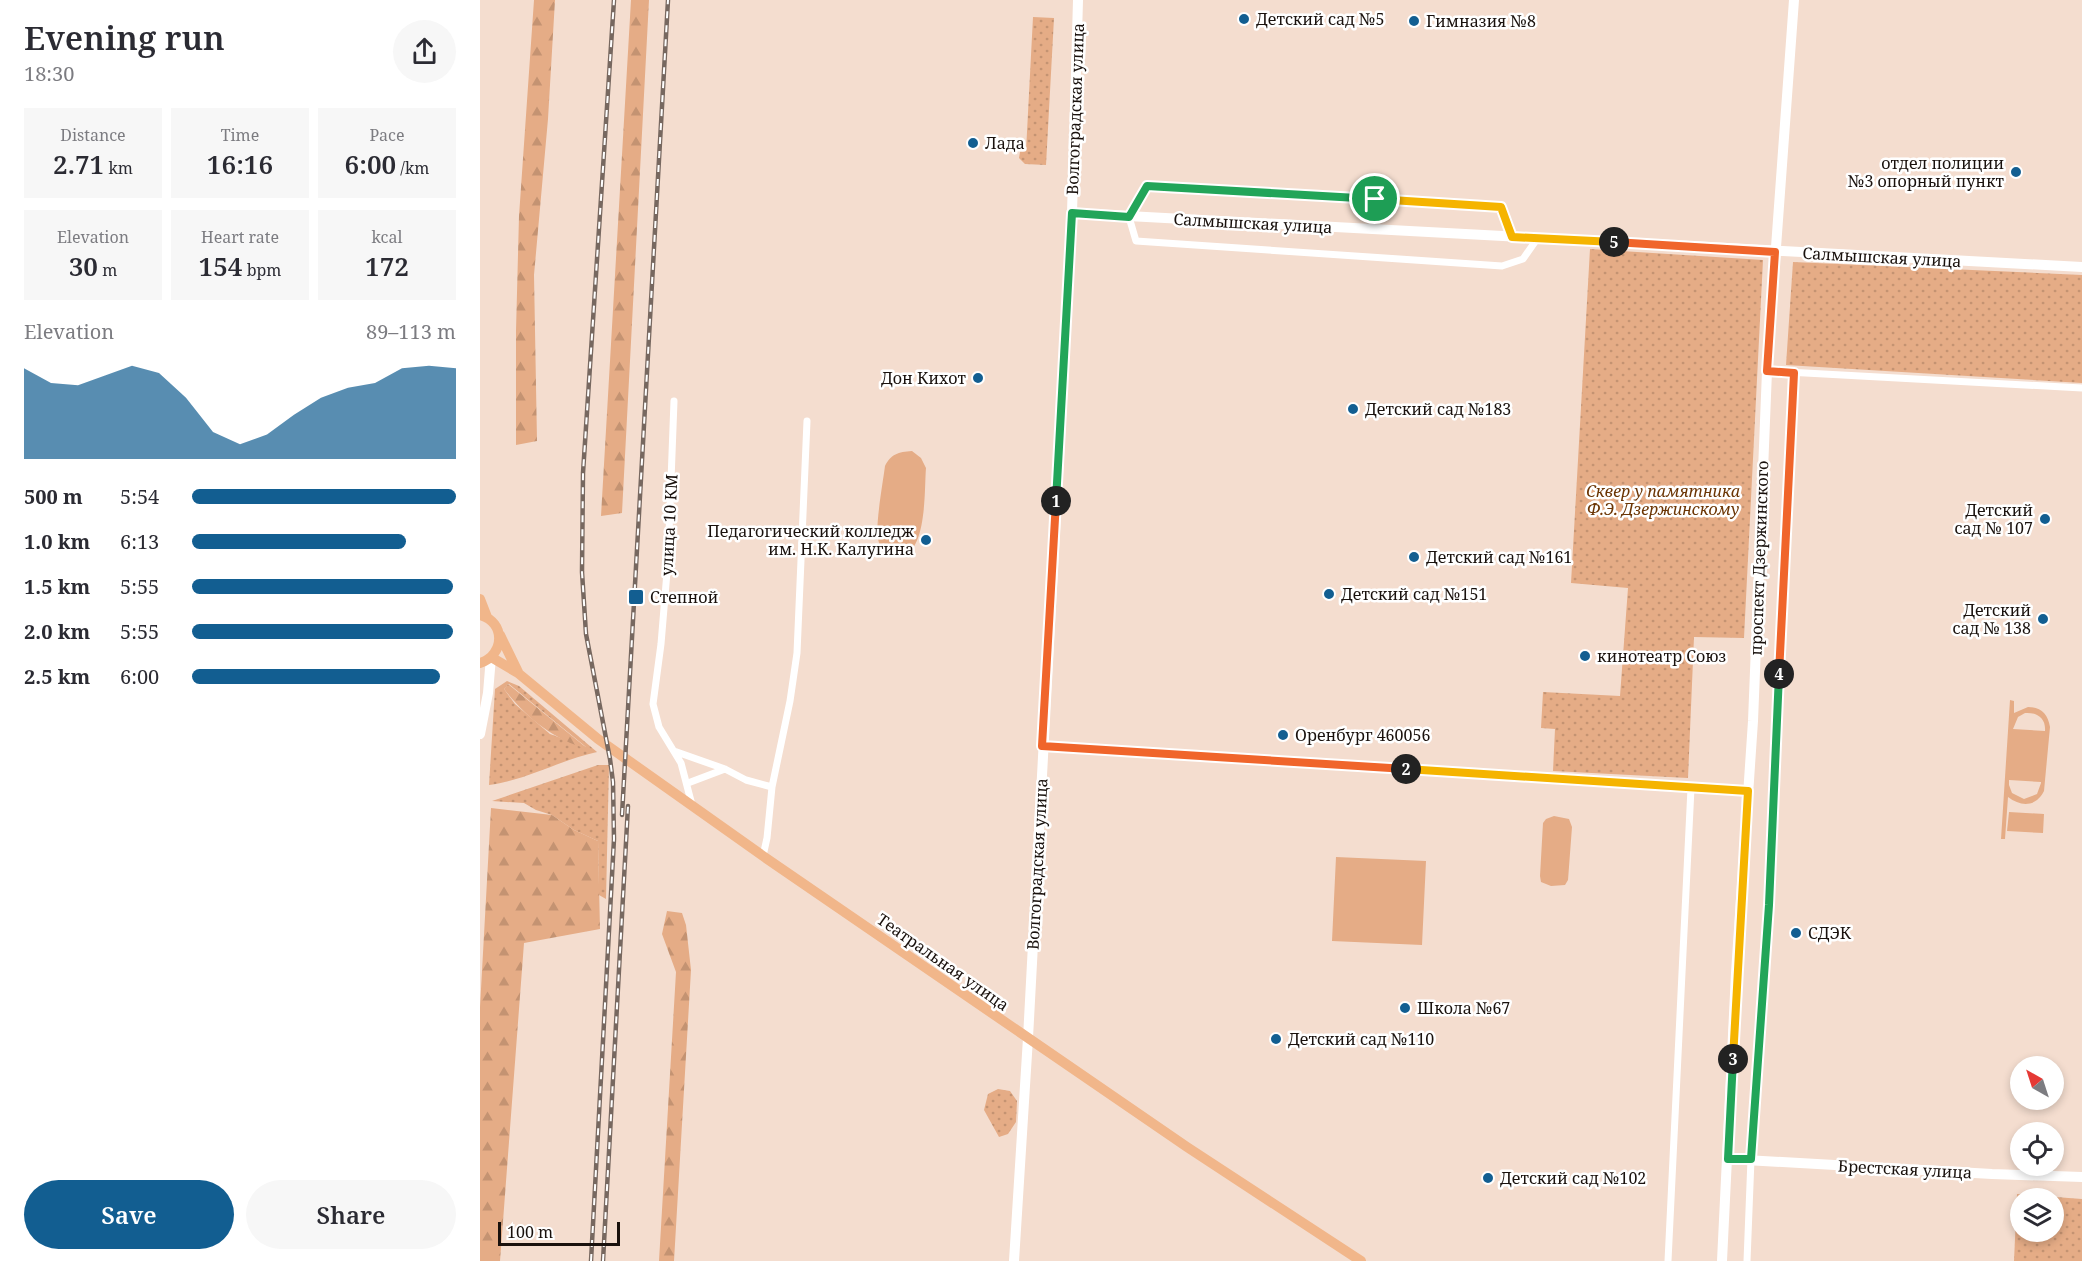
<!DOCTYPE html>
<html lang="en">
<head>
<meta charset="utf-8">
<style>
  :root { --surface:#fff; --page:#f7f7f7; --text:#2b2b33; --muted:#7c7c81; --accent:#125e91 }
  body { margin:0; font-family:"Noto Serif",serif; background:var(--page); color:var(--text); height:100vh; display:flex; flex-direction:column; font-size:22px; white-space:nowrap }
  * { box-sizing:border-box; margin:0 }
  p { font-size:20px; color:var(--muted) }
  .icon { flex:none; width:33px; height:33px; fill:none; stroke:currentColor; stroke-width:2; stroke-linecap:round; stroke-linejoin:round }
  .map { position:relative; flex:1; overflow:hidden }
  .details { display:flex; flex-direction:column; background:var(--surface); width:480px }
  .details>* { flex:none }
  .needle { width:39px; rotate:321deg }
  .controls { position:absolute; left:1530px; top:1056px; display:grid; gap:12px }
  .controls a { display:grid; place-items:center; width:54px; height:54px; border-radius:50%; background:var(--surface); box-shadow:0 3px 9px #0003; font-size:30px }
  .scale { position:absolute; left:18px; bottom:15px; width:122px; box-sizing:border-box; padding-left:6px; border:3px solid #19110d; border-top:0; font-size:16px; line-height:21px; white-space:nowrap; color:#19110d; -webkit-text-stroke:4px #fff; paint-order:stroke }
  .pin { position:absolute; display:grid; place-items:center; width:51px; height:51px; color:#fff; margin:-26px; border:3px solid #fff; border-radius:50%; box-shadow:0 2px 6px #0007 }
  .km { position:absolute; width:30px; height:30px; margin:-15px; border-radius:50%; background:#222; color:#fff; font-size:16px; line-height:30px; text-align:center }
  .round { display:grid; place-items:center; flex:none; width:63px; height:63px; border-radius:32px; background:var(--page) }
  .head { display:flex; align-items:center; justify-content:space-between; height:102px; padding:0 24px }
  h1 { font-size:33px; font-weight:600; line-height:45px }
  .stats { display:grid; grid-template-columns:repeat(3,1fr); gap:9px; height:102px; padding:6px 24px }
  .stats div { display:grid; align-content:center; border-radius:0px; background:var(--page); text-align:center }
  .stats b { font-size:26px; font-weight:600 }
  .stats small { font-size:16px; font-weight:400 }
  .stats p { font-size:16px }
  .chart { height:168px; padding:12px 24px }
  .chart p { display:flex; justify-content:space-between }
  .chart svg { width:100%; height:108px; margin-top:6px; fill:var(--accent); opacity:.7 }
  .cta { display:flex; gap:12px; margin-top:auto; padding:12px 24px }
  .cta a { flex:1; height:69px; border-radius:36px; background:var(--accent); color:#fff; font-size:24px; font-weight:600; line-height:69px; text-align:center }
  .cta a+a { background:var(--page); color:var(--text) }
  ul { padding:0 24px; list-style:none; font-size:20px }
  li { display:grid; grid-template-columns:96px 72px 1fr; align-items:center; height:45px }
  li i { height:15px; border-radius:8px; background:var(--accent) }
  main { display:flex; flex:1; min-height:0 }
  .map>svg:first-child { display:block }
  .grass { fill:url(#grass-dots); fill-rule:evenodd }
  .forest { fill:url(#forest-firs) }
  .pitch { fill:#e5ac86; fill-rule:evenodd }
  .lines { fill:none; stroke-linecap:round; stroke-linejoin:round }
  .street { stroke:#fff; stroke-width:7 }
  .secondary { stroke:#fff; stroke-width:10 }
  .primary { stroke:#f1b68a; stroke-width:10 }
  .rail-casing { stroke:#776860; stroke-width:4.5 }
  .rail { stroke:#fff; stroke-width:2; stroke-dasharray:7; stroke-linecap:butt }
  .split-1-casing { stroke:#fff; stroke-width:12 }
  .split-2-casing { stroke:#fff; stroke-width:12 }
  .split-3-casing { stroke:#fff; stroke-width:12 }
  .split-4-casing { stroke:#fff; stroke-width:12 }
  .split-5-casing { stroke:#fff; stroke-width:12 }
  .split-6-casing { stroke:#fff; stroke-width:12 }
  .split-1 { stroke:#22a559; stroke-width:8 }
  .split-2 { stroke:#f0652b; stroke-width:8 }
  .split-3 { stroke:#f5b400; stroke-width:8 }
  .split-4 { stroke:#22a559; stroke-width:8 }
  .split-5 { stroke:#f0652b; stroke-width:8 }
  .split-6 { stroke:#f5b400; stroke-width:8 }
  .poi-dot { fill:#125e91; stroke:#fff; stroke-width:2 }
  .labels { text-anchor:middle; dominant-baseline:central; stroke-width:5; stroke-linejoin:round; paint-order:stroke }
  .poi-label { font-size:16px; fill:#19110d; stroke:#fff; text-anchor:start }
  .street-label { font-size:16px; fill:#19110d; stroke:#fff }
  .park-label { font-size:16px; font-style:italic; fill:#6b3504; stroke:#fff }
</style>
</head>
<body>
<main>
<section class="details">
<div class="head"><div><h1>Evening run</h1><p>18:30</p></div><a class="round"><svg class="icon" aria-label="share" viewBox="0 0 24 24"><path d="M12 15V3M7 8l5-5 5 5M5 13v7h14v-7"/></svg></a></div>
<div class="stats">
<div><p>Distance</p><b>2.71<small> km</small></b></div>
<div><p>Time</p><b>16:16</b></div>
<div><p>Pace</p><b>6:00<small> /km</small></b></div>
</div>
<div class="stats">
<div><p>Elevation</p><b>30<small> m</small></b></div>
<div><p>Heart rate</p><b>154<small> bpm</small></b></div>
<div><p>kcal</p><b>172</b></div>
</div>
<div class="chart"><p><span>Elevation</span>89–113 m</p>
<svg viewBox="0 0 160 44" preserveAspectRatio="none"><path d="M0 44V7L10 13L20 14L30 10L40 6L50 9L60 19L70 33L80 38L90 34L100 26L110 19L120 15L130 13L140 7L150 6L160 7V44z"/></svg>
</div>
<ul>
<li><b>500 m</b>5:54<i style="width:100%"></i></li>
<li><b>1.0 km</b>6:13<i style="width:81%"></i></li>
<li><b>1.5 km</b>5:55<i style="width:99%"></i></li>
<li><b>2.0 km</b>5:55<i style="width:99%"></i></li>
<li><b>2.5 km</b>6:00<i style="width:94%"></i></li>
</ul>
<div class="cta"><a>Save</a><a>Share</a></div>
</section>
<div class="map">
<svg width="1602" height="1261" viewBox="0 0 1602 1261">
  <defs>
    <pattern id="grass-dots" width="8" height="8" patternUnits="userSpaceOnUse" patternTransform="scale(1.5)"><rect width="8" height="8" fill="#e5ac86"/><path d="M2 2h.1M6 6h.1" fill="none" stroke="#c49372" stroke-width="1.8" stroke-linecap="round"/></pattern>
    <pattern id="forest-firs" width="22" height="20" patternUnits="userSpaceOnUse" patternTransform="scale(1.5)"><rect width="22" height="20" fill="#e5ac86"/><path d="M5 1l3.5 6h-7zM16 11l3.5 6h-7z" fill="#c49372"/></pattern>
  </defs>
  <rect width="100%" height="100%" fill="#f4ddcf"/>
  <path class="grass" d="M553,17L574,18L566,165L545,164L539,158L540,152L546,151Z
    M1110,249L1283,260L1264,638L1214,637L1208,778L1073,771L1075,729L1061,728L1063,692L1140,696L1148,588L1091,583Z
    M1313,262L1602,275V383L1306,365Z
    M27,681L39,686L117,752C80,760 47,780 9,785L15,689ZM28,684H29L106,747L70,734L35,704L24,689Z
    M118,765H129L126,899L119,895L118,841L94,830L72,815L56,810L44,803L12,801Z
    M518,1089L530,1091L537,1101L536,1122L528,1134L519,1137L504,1110L508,1094Z
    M1537,1194L1602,1199V1261H1534ZM1540,1198H1574V1232H1540Z"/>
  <path class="forest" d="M54,0H75L68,119L54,275L57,441L36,445V331L39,216Z
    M151,0H169L142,513L121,516Z
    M28,684L108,749C72,739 46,717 24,689Z
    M11,808L72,815L94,830L118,841L120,929L44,943L20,1261H0V1007Z
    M187,911L202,913L206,925L211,970L194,1261H179L196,972L182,934Z"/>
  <path class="pitch" d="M432,451L441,458L446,468C444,490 448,564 413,555C404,553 400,548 398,539C395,526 403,482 405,466C411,454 418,452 432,451Z
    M1530,700L1534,701V713L1548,707C1561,707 1568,714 1570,727L1564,791C1556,807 1541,807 1528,797L1525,839H1521ZM1545,713C1558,712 1566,719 1565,731L1533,729L1538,717ZM1529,780L1561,782V783L1557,794L1544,799L1532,793L1529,785Z
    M1529,812L1564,814L1563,833L1527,831Z
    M1074,816L1089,819L1092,827L1088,880L1085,885L1071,886L1061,882L1060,876L1063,823L1066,819Z
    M856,857L946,861L942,945L852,941Z"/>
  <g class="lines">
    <path class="street" d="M1032,237L1021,207L667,186L649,217L656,241L1022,266L1043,259L1057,239
      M1287,371L1602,388
      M194,401L188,560L181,644L173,704L179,727L201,763L212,805
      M562,746L1267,791
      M194,751L245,769L266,780L292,787
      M208,783L245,769
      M283,856L287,838L292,787L310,701L317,653L327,421
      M1188,1261L1211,788
      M1267,1261L1271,1159L1289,905L1314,373"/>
    <path class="secondary" d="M592,213L1602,267
      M0,734L8,693L11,657
      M1248,1159L1512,1174L1602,1177
      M534,1261L548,1038L592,213L598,0
      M1242,1261L1256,973L1273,721L1287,371L1314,0"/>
    <path class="primary" d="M0,599L7,617
      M0,615C26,622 25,655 0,663
      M20,635L38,672
      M11,657L38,673L118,739L283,856L707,1147L881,1261"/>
    <defs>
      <path id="rail" d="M142,815L188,0
        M111,1261L134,839L133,782L130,759L106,634L102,572L103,473L134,0
        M123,1261L148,806"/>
    </defs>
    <use href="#rail" class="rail-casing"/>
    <use href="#rail" class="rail"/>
  </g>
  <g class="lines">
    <defs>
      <path id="split-1" d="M576,501L592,213L649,217L667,186L895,199"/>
      <path id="split-2" d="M576,501L562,746L926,769"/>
      <path id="split-3" d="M926,769L1268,791L1253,1059"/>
      <path id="split-4" d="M1253,1059L1248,1159H1271L1289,905L1299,674"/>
      <path id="split-5" d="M1134,242L1295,252L1287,371L1314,373L1299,674"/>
      <path id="split-6" d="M895,199L1021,207L1032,237L1134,242"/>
    </defs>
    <use href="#split-1" class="split-1-casing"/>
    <use href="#split-2" class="split-2-casing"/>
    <use href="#split-3" class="split-3-casing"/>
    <use href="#split-4" class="split-4-casing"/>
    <use href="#split-5" class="split-5-casing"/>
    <use href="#split-6" class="split-6-casing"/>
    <use href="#split-1" class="split-1"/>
    <use href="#split-2" class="split-2"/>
    <use href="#split-3" class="split-3"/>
    <use href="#split-4" class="split-4"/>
    <use href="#split-5" class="split-5"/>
    <use href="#split-6" class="split-6"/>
  </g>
  <g class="poi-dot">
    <circle cx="764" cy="19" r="6"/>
    <circle cx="934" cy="21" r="6"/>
    <circle cx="493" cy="143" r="6"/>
    <circle cx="1536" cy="172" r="6"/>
    <circle cx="498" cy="378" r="6"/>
    <circle cx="873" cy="409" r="6"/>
    <circle cx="1565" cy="519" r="6"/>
    <circle cx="446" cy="540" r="6"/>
    <circle cx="934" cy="557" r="6"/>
    <circle cx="849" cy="594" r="6"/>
    <rect x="148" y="589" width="16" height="16" rx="3"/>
    <circle cx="1563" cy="619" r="6"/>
    <circle cx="1105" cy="656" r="6"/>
    <circle cx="803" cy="735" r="6"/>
    <circle cx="1316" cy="933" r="6"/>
    <circle cx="925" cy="1008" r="6"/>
    <circle cx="796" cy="1039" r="6"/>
    <circle cx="1008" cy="1178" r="6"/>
  </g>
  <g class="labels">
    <g class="poi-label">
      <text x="776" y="19">Детский сад №5</text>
      <text x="946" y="21">Гимназия №8</text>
      <text x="505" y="143">Лада</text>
      <text x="1524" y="163" text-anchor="end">отдел полиции<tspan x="1524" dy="18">№3 опорный пункт</tspan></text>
      <text x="486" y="378" text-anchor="end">Дон Кихот</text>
      <text x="885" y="409">Детский сад №183</text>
      <text x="1553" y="510" text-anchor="end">Детский<tspan x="1553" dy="18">сад № 107</tspan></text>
      <text x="434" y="531" text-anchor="end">Педагогический колледж<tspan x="434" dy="18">им. Н.К. Калугина</tspan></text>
      <text x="946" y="557">Детский сад №161</text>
      <text x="861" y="594">Детский сад №151</text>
      <text x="170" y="597">Степной</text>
      <text x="1551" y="610" text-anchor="end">Детский<tspan x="1551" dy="18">сад № 138</tspan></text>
      <text x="1117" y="656">кинотеатр Союз</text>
      <text x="815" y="735">Оренбург 460056</text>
      <text x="1328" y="933">СДЭК</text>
      <text x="937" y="1008">Школа №67</text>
      <text x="808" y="1039">Детский сад №110</text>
      <text x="1020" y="1178">Детский сад №102</text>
    </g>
    <g class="street-label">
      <text transform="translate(595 109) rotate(-88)">Волгоградская улица</text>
      <text transform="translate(773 223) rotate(3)">Салмышская улица</text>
      <text transform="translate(1402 257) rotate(3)">Салмышская улица</text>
      <text transform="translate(189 525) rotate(-87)">улица 10 КМ</text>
      <text transform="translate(1279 558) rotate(-88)">проспект Дзержинского</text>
      <text transform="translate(557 864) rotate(-87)">Волгоградская улица</text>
      <text transform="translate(463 962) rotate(35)">Театральная улица</text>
      <text transform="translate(1425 1169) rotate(3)">Брестская улица</text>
    </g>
    <g class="park-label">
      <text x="1183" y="491">Сквер у памятника<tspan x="1183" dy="18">Ф.Э. Дзержинскому</tspan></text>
    </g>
  </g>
</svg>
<div class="controls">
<a><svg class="needle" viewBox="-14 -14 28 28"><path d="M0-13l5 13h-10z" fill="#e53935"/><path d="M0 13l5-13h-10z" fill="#7c7c81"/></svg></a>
<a><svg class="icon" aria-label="locate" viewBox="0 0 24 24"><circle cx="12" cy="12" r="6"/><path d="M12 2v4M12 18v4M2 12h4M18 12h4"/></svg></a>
<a><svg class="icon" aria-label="layers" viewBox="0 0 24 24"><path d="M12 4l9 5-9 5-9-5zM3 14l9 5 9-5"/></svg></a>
</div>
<div class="scale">100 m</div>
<div class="pin" style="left:895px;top:199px;background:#1e9e55"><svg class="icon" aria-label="arrive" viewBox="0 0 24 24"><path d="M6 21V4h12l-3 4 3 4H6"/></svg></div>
<b class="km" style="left:576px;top:501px">1</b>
<b class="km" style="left:926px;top:769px">2</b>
<b class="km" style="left:1253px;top:1059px">3</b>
<b class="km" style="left:1299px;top:674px">4</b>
<b class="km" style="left:1134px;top:242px">5</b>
</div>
</main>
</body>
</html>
